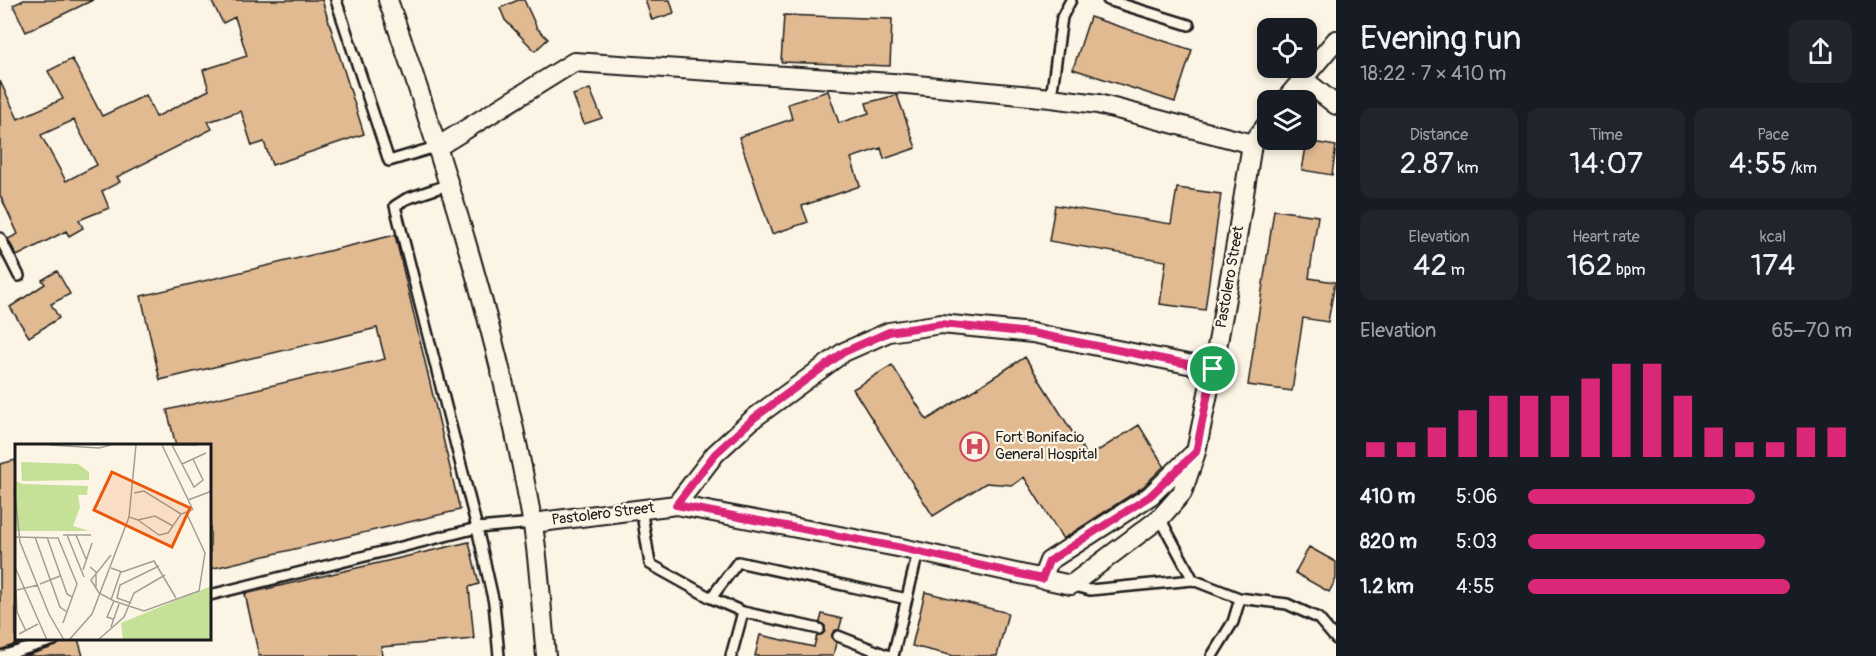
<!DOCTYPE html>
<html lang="en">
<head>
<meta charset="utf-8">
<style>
  :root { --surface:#171b24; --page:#20242c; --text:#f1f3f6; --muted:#9ea1a6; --accent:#db2777 }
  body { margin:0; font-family:Pangolin,sans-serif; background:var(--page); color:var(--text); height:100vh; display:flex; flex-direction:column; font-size:22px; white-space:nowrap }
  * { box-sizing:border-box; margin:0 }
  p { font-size:20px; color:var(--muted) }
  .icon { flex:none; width:33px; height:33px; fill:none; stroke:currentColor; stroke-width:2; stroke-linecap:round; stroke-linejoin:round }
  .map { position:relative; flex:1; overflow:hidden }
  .drawer { display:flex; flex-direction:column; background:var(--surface); width:540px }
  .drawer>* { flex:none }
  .buttons { position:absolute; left:1257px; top:18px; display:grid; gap:12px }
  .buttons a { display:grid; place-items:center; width:60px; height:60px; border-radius:12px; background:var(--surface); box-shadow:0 3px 9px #0003; font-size:30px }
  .pin { position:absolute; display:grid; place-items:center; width:51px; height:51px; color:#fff; margin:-26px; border:3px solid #fff; border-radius:50%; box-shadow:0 2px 6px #0007 }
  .round { display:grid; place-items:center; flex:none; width:63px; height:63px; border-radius:12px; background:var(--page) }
  .summary { display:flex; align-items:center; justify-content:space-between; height:102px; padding:0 24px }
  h1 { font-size:33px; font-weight:600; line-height:45px }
  .metrics { display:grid; grid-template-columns:repeat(3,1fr); gap:9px; height:102px; padding:6px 24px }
  .metrics div { display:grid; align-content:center; border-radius:12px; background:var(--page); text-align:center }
  .metrics b { font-size:30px; font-weight:600 }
  .metrics small { font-size:16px; font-weight:400 }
  .metrics p { font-size:16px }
  .chart { height:168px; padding:12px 24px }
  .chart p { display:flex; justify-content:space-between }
  .chart svg { width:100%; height:108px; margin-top:6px; stroke:var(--accent); stroke-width:6 }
  ul { padding:0 24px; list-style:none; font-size:20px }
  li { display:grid; grid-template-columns:96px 72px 1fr; align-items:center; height:45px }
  li i { height:15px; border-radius:8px; background:var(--accent) }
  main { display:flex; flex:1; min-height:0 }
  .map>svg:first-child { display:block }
  .building { fill:#e1ba92; stroke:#1c1c1c; stroke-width:1.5; fill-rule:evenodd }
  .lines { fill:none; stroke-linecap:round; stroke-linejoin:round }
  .lane-casing { stroke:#1c1c1c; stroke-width:14 }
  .street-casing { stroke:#1c1c1c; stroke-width:22 }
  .lane { stroke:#fcf5e5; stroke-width:9 }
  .street { stroke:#fcf5e5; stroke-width:18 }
  .route-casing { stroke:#fff; stroke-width:12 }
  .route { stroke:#db2777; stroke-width:8 }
  .labels { text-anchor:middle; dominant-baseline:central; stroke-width:4.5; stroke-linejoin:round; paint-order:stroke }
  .street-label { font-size:15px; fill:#1c1c1c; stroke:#fcf5e5 }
  .poi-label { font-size:15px; fill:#1c1c1c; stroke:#fcf5e5; text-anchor:start }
  .inset-road { fill:none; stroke:#a29e95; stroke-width:1.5 }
  .view { fill:#e8590c; fill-opacity:0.15; stroke:#e8590c; stroke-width:3 }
  .inset-edge { fill:none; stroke:#1c1c1c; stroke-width:3 }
</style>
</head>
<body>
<main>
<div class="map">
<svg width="1336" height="656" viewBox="0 0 1336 656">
  <rect width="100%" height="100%" fill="#fcf5e5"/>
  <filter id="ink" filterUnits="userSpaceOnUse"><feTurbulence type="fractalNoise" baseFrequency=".0167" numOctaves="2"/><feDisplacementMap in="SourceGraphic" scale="12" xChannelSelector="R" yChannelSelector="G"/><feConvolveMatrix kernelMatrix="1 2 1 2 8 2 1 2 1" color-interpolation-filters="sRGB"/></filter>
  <g filter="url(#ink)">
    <path class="building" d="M24,0H93L26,32L13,5Z
      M211,0H322L364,134L272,165L264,142L252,146L241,111L208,122L212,129L117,177L120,182L102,191L109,208L79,220L83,228L69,236L66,231L17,256L8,239L18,234L0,195V81L18,119L63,99L48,71L72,59L102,116L146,95L156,117L209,90L203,70L247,56L235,17L223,23ZM74,120L97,165L66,181L41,135Z
      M518,0H524L537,28L548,39L535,51L505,20L500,8Z
      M645,0H670L674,13L652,20Z
      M784,15L892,19L890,66L781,62Z
      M1090,17L1192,50L1175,102L1073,69Z
      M590,89L602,118L584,124L573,95Z
      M828,91L839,123L869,113L866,103L897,95L916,148L884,159L881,148L851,158L860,186L802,206L808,222L772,234L739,137L792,119L788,104Z
      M1307,141L1336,146L1332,175L1302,170Z
      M1177,188L1221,194L1205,310L1160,304L1166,261L1049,241L1055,205L1171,224Z
      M1274,210L1318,216L1309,278L1335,282L1328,322L1303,318L1292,391L1248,385Z
      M395,235L460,510L210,569V446H176L167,410L385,359L377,328L160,380L141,296Z
      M57,271L70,294L51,304L59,318L29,337L10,307L45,284L42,280Z
      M1025,357L1088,457L1139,425L1164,466L1143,487L1063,539L1024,477L1013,485L986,483L933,516L853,389L892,365L927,420Z
      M16,460V644L0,650V464Z
      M469,542L479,584L469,587L474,639L381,647L382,656H259L245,594Z
      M1309,547L1336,562V579L1329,592L1295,573Z
      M925,592L1008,613L997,656H954L912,646Z
      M822,614L842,619L839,630L832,634L836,643L833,656H755L760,635L814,647L817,635L825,631V626L820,622Z
      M78,639L83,656H25L56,646L61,641Z"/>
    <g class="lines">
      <defs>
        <path id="lane" d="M336,0L389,161L439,146
          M1108,0L1189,25
          M1051,98L1062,17L1071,0
          M450,184L406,199L395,206L477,528L494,603L499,656
          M0,238L19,276
          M641,508L650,564L711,598L743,612L819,629
          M1160,518L1193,580L1239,598L1287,604L1318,618L1336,639
          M1071,585L1090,590L1193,580
          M210,595L477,528L533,523
          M711,598L738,562L907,599
          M838,636L889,656
          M2,656L54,640
          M731,656L743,612
          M893,656L918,552
          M1212,656L1233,622L1240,599"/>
        <path id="street" d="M388,0C447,170 501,343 532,520C540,565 541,611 546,656
          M1302,78L1336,105
          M1285,100L1336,40
          M439,146L574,62L907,84L1051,98L1098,104L1252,144
          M676,505L897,547L1071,585L1160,518L1182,493L1196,452L1213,369L1236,244L1252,144L1268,123
          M533,523L676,505L715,454L754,418L844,352L889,332L941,324L1032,333L1213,369
          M1042,579L1049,561L1150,496L1192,455"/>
      </defs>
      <use href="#lane" class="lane-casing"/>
      <use href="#street" class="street-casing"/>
      <use href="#lane" class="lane"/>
      <use href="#street" class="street"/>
    </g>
  </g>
  <g class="lines" filter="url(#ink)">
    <defs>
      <path id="route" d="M941,324L1032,333L1213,369L1196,452L1150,496L1049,561L1042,579L897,547L676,505L715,454L754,418L844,352L889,332Z"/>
    </defs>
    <use href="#route" class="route-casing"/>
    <use href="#route" class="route"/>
  </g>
  <defs>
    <symbol id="hospital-ring" viewBox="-11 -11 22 22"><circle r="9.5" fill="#fcf5e5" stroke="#d1495b" stroke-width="1.5"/><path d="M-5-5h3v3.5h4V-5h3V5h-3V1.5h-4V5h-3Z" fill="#d1495b"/></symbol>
  </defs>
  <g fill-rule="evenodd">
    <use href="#hospital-ring" x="958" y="430" width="33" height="33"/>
  </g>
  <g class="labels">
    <g class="street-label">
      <text transform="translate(1230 277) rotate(-80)">Pastolero Street</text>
      <text transform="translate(603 514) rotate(-7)">Pastolero Street</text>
    </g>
    <g class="poi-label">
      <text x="995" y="437">Fort Bonifacio<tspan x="995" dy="17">General Hospital</tspan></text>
    </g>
  </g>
  <g transform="translate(15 444)">
    <rect width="196" height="196" fill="#fcf5e5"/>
    <path d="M6,18L63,20L74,28V36L7,37ZM0,37L8,40L73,42L72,51H63L65,63L58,82L74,87H0ZM196,142V196H108L106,179Z" fill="#c5e097"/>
    <path class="inset-road" d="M35,1L84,4L96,1M147,1L178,66M157,1L179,43L188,36L178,15M157,1H182M167,20L191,9M119,49L129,47L166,70M0,50L5,98L34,170L49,196M173,56L197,47M114,73L123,76L140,72L158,82M123,76L144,91L153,89L166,70L177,66M48,91H76M52,91L69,133M61,91L71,115M0,93L43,94L62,140L48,179M20,93L45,163L52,168M32,93L52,150L57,153M96,111L76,136L84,149L99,157L129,167L184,147L190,109L171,68M0,123L32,196M75,123L81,128V143M96,124L107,128L139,117L161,154M68,126L77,99M25,140L45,132M1,146L2,168L11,187M2,146L23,141M96,156L106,127M116,159L102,154L105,141L144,122M98,175L92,173L99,157M96,183L104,160M4,190L23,180M54,196L77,170L114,73L121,1M83,196L109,173L119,149L150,131"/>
    <path class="view" d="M97,28L175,64L157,103L79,66Z"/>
    <rect width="196" height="196" class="inset-edge"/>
  </g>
</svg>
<div class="buttons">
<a><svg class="icon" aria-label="locate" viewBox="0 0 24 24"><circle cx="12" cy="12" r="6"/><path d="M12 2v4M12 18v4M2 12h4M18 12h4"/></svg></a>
<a><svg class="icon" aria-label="layers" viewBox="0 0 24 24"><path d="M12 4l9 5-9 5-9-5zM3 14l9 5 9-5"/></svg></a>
</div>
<div class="pin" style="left:1213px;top:369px;background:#1e9e55"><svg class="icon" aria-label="arrive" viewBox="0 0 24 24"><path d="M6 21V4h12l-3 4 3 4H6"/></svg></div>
</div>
<section class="drawer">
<div class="summary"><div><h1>Evening run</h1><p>18:22 · 7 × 410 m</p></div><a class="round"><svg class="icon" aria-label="share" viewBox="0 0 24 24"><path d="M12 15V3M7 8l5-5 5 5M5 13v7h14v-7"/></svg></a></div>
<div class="metrics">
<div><p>Distance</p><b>2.87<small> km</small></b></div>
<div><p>Time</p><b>14:07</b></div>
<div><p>Pace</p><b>4:55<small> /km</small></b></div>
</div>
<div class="metrics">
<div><p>Elevation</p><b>42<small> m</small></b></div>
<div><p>Heart rate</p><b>162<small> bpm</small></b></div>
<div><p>kcal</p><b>174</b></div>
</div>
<div class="chart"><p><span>Elevation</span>65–70 m</p>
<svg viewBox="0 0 160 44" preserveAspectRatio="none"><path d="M5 44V38M15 44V38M25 44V32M35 44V25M45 44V19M55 44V19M65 44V19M75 44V12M85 44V6M95 44V6M105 44V19M115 44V32M125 44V38M135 44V38M145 44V32M155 44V32"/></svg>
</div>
<ul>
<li><b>410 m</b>5:06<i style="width:70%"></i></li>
<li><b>820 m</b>5:03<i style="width:73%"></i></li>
<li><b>1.2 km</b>4:55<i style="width:81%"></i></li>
</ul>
</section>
</main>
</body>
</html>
